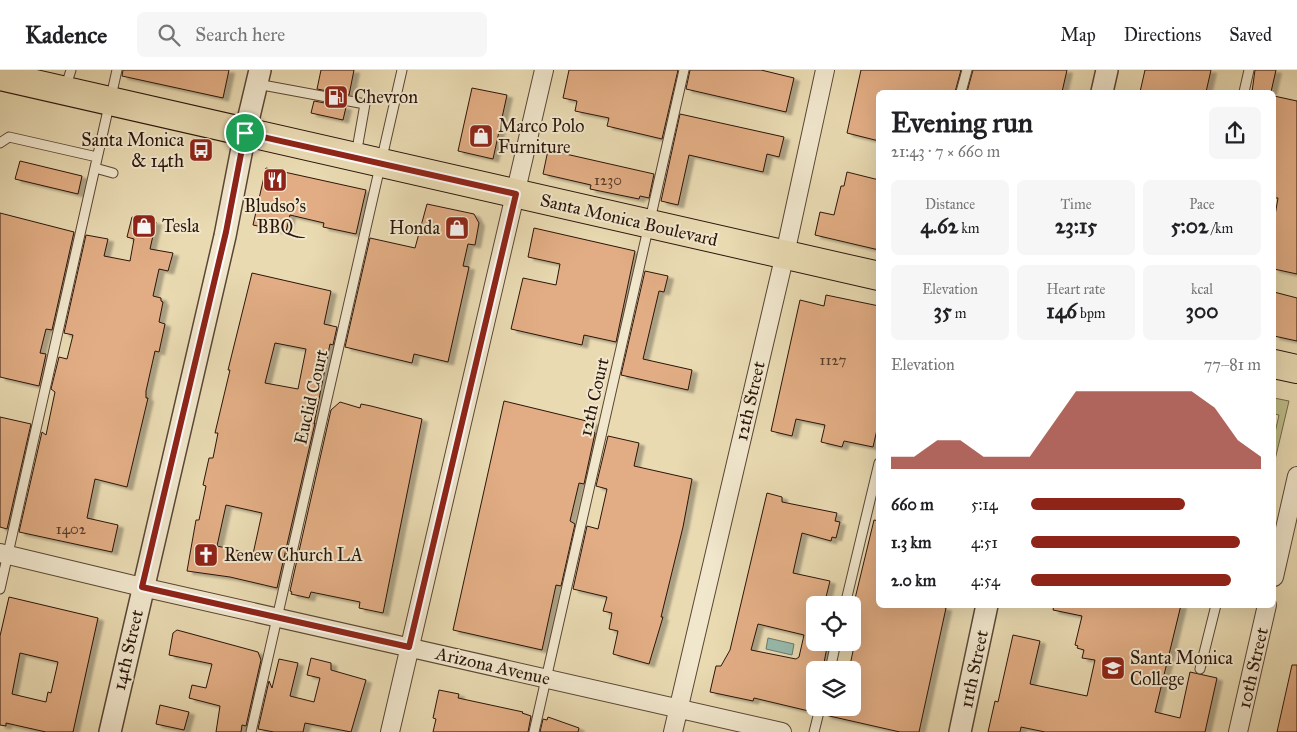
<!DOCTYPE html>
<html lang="en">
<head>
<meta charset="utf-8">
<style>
  :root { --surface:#fff; --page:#f6f6f6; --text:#202124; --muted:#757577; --line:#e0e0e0; --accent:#8f2418 }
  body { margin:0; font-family:"IM FELL Great Primer",serif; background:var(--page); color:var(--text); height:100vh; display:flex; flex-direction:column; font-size:19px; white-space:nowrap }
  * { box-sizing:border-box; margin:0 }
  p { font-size:16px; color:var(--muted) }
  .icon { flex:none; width:28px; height:28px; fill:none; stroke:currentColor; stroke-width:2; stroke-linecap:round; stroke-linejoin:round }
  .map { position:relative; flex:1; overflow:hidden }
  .details { position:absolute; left:876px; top:20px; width:400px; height:518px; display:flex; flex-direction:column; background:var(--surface); border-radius:8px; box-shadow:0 5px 20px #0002 }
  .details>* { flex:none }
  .tools { position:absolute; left:806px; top:526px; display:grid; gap:10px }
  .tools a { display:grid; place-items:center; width:55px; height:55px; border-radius:8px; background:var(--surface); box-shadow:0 5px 20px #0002; font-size:25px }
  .pin { position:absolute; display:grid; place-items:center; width:42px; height:42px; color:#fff; margin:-21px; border:2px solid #fff; border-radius:50%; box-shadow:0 1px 5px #0007 }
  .round { display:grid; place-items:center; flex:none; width:52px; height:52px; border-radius:8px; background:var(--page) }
  .summary { display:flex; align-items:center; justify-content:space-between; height:85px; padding:0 15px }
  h1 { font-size:28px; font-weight:700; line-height:38px }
  .figures { display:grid; grid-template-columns:repeat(3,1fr); gap:8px; height:85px; padding:5px 15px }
  .figures div { display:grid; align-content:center; border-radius:8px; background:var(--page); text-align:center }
  .figures b { font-size:21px; font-weight:700 }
  .figures small { font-size:14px; font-weight:400 }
  .figures p { font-size:14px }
  .chart { height:140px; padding:10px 15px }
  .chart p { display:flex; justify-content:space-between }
  .chart svg { width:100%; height:90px; margin-top:5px; fill:var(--accent); opacity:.7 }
  ul { padding:0 15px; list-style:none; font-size:16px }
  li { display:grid; grid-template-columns:80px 60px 1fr; align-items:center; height:38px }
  li i { height:12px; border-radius:6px; background:var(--accent) }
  header { display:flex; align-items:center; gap:30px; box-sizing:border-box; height:70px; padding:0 25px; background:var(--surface); border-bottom:1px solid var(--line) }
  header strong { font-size:24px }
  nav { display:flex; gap:28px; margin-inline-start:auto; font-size:18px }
  .search { width:350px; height:45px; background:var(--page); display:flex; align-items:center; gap:12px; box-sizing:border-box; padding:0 18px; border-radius:8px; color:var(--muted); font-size:19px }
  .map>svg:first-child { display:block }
  .green { fill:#bebd87; stroke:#746949 }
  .water { fill:#97baad; stroke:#6b786c }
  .building { fill:#e2ad84; stroke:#2a150b; fill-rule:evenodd; filter:url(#shadow) }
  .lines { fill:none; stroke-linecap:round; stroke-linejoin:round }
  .service-casing { stroke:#5a4635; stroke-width:11 }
  .minor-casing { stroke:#5a4635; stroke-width:20 }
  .tertiary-casing { stroke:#5a4635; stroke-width:24 }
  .primary-casing { stroke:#2a150b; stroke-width:30 }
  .service { stroke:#f1e7cd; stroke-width:9 }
  .minor { stroke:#f1e7cd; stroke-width:18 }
  .tertiary { stroke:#f1e7cd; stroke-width:21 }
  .primary { stroke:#e9dab2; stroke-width:28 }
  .route-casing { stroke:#fff; stroke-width:10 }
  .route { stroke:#8f2418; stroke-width:6 }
  .labels { text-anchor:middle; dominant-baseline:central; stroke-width:4; stroke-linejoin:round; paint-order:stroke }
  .number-label { font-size:15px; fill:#583b29 }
  .poi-label { font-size:18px; fill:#2a150b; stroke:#f1e7cd; text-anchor:start }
  .street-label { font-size:18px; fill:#2a150b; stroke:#f1e7cd }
</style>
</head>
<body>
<header>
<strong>Kadence</strong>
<div class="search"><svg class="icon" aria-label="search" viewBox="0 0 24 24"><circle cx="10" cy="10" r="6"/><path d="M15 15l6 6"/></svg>Search here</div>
<nav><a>Map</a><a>Directions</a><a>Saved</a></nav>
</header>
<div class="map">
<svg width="1297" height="662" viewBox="0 0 1297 662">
  <defs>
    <filter id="shadow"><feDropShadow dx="5.5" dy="3" stdDeviation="1" flood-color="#0004"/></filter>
  </defs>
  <rect width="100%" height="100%" fill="#e9dab2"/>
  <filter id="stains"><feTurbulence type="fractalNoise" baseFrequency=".004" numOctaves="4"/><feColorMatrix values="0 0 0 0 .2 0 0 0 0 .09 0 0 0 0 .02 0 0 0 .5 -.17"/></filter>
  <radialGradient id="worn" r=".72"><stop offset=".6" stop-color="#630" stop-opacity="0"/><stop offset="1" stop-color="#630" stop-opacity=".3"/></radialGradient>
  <path class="green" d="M1274,328L1289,331L1274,394V367L1279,345L1274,344Z"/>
  <path class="water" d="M768,568L794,574L792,585L766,579Z"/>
  <path class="building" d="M123,0H229L223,28L122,6Z
    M321,0H354L349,25L317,19Z
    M569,0H678L662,69L607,56L609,48L575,41L577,31L563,28Z
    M690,0H761L794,8L786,42L686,19Z
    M861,0H961L955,22H879V71L847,63Z
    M973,0H1067L1062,22H967Z
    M1145,0H1211L1206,22H1140Z
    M1255,0H1276L1271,22H1252Z
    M472,18L507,25L493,89L458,81Z
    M1274,26L1297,31V204L1274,199V151L1278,128H1274Z
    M314,31L346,37L343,50L311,43Z
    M680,44L784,67L779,87L767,84L763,102L689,85L678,135L661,131Z
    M548,80L654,104L649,128L640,126L639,129L590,119L591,115L543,104Z
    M20,91L82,106L78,124L15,109Z
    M266,98L366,120L356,164L323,157L324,153L290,145L286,162L253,155Z
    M847,102L879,110V180L815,165L820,142L834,145L841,116H844Z
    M427,134L474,144L479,153L475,175L468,174L463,196L469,197L448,292L414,284L412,293L345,277L370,168L415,178Z
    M0,143L74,162L52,260L46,259L40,283L46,284L39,316L0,307Z
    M132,147L156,152L150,179L173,183L168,201L159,199L153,226L161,228V231L163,232L159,252L165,254L159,282L155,281L146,321V328H148L127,417L95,409L87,448L118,455L112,482L19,462L42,362L46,365L55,322L51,319L59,287L67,289L73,265L64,263L86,165L108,169L104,186L130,191L134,169L127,167Z
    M534,158L635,181L616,272L584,265L582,275L511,259L523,208L556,215L560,194L528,187Z
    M645,201L668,206L664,222L659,221L643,289L692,300L688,320L621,305Z
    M252,203L331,221L324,254L337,257L333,275L330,274L314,354L315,353L277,518L230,507L187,501L196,450H199L206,416L203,415L209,388H213L218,363H215L230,300H228ZM275,273L306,279L298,319L265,313ZM226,435L262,443L253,484L217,476Z
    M1274,222L1297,228V271L1274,266Z
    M826,225L879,236V351L873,377L844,371L842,377L821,372L825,355L796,349L792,366L771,361L800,230L824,236Z
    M504,331L595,353L593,362L595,363L584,414L579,413L570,451L575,454L561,516L556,515L542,580L453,560Z
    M340,332L360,338L361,334L371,336L422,349L383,543L359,538L360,532L311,522L309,528L291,524L292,522L290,521L331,340Z
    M0,347L31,354L7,459L0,457Z
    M608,366L639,373L634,396L692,409L683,457L661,547H663L649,594L613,584L618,561L609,559L612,543L603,541L607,527L573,519L587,456L598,459L607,419L596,416Z
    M767,423L782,427V432L837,443L835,451L840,452L836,468L832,467L831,471L802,463L793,503L830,511L824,535L815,533V572H828L823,598L815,600V634L813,642L754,628L753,631L710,622L716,596H721L730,580ZM758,554L804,565L799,587L796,589L751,580Z
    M874,450L879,451V535H934L946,538L919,662H900L825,645L826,638H852V600H849L853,581L852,541Z
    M9,527L98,548L73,662H46L6,653V656L0,655V566ZM20,583L58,592L51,623L48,622L46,632L12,624Z
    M1054,535H1181L1155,642L1180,648L1190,602L1217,608L1205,662H1045L1021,657L1020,662H988L995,631L998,632L1013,565L1040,571L1030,614L1087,626L1095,590L1082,588L1084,580L1077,578L1078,576L1075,575L1082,546L1053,540Z
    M177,560L258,582L261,590L246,656L242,655L241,662H216L220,636L189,628L192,615L206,618L212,594L169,585L173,563Z
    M311,588L331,593V600L366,610L351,662L305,653L303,662H274L258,659L269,611L272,618L279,589L298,593L290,626L314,632L320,608L307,605Z
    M1292,595H1297V662H1277Z
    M439,620L459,624L458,628L523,642L522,643L531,646L528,662H433L436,649L433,648Z
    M160,635L189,642L184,660L156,654Z
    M548,647L579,658L578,662H540L543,649L547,650Z"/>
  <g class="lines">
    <defs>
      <path id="service" d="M257,14L365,34L356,85
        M65,19L71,0
        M961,22L967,0
        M1244,22L1249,0
        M0,73L9,67L97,87
        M95,98L113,103
        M0,519L117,0
        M845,535L879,393
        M1200,599L1216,535
        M830,600L836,572
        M251,662L402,0
        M534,662L684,0
        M814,662L820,638"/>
      <path id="minor" d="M0,483L142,517L782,662
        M1274,507L1297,406
        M390,662L544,0
        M673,662L785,184L825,0
        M1238,662L1267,535"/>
      <path id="tertiary" d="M1102,22L1107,0
        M110,662L225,166L245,63L260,0
        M960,662L987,535"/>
      <path id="primary" d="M0,6L879,206
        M1274,294L1297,299"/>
    </defs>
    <use href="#service" class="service-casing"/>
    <use href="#minor" class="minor-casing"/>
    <use href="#tertiary" class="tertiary-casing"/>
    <use href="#primary" class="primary-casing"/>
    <use href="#service" class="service"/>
    <use href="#minor" class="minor"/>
    <use href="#tertiary" class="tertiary"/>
    <use href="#primary" class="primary"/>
  </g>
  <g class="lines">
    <defs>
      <path id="route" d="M245,63L516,124L409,577L142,517L226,162Z"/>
    </defs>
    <use href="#route" class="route-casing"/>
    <use href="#route" class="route"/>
  </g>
  <defs>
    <symbol id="fuel-square" viewBox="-11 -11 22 22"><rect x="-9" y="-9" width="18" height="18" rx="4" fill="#8f2418" stroke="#f1e7cd"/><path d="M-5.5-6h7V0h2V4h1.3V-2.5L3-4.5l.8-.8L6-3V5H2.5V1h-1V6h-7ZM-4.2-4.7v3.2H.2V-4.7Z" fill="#fff"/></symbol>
    <symbol id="shop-square" viewBox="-11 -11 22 22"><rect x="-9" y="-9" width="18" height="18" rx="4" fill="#8f2418" stroke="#f1e7cd"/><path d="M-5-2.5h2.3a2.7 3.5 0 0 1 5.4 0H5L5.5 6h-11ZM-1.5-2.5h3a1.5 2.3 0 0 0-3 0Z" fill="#fff"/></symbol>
    <symbol id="bus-square" viewBox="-11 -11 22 22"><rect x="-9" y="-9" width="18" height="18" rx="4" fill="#8f2418" stroke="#f1e7cd"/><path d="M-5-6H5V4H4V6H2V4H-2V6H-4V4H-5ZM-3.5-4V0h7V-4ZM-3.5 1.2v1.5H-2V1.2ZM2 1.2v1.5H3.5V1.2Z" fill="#fff"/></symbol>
    <symbol id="restaurant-square" viewBox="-11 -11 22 22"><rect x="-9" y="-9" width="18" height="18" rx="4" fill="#8f2418" stroke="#f1e7cd"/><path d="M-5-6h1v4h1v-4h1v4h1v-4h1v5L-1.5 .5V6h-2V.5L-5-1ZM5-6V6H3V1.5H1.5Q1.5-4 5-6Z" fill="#fff"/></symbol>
    <symbol id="church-square" viewBox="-11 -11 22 22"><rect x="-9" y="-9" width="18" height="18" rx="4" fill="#8f2418" stroke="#f1e7cd"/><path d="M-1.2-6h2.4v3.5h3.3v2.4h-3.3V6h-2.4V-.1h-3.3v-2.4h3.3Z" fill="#fff"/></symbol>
    <symbol id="university-square" viewBox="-11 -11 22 22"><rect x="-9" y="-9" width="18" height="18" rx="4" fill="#8f2418" stroke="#f1e7cd"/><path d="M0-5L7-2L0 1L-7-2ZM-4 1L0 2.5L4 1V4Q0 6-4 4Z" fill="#fff"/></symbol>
  </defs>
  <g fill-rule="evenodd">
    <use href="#fuel-square" x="322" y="13" width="28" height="28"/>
    <use href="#shop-square" x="467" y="52" width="28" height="28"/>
    <use href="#bus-square" x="187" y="66" width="28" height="28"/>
    <use href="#restaurant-square" x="261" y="96" width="28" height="28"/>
    <use href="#shop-square" x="130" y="142" width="28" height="28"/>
    <use href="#shop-square" x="443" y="144" width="28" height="28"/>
    <use href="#church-square" x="192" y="471" width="28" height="28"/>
    <use href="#university-square" x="1099" y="584" width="28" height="28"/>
  </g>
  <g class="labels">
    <g class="number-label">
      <text x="608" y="110">1230</text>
      <text x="833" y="290">1127</text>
      <text x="71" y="459">1402</text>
    </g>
    <g class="poi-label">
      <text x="354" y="27">Chevron</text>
      <text x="498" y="56">Marco Polo<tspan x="498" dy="21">Furniture</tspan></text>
      <text x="184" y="70" text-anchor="end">Santa Monica<tspan x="184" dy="21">&amp; 14th</tspan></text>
      <text x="275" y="136" text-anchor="middle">Bludso's<tspan x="275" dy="21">BBQ</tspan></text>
      <text x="162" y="156">Tesla</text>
      <text x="440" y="158" text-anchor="end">Honda</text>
      <text x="224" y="485">Renew Church LA</text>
      <text x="1130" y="588">Santa Monica<tspan x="1130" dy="21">College</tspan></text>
    </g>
    <g class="street-label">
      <text transform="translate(629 150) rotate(13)">Santa Monica Boulevard</text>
      <text transform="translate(311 327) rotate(-77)">Euclid Court</text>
      <text transform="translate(594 327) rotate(-77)">12th Court</text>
      <text transform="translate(750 331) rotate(-77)">12th Street</text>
      <text transform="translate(128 580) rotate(-77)">14th Street</text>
      <text transform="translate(493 596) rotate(13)">Arizona Avenue</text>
      <text transform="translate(1253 598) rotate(-77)">10th Street</text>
      <text transform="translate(974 599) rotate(-78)">11th Street</text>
    </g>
  </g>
  <rect width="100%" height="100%" filter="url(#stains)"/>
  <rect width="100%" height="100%" fill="url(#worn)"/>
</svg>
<div class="tools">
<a><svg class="icon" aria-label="locate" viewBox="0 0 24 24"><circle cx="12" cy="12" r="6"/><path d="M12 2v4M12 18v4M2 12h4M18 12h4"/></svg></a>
<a><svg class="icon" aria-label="layers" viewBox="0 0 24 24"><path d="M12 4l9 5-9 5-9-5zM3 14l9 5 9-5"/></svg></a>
</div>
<div class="pin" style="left:245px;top:63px;background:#1e9e55"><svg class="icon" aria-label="arrive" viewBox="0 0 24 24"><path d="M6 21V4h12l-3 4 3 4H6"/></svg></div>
<section class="details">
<div class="summary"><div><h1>Evening run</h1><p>21:43 · 7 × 660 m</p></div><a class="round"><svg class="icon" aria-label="share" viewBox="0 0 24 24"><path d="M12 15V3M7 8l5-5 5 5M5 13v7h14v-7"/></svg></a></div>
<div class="figures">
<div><p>Distance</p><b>4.62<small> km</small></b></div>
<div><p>Time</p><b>23:15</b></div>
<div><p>Pace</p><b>5:02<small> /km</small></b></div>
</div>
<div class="figures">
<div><p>Elevation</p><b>35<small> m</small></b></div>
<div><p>Heart rate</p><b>146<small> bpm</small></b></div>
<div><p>kcal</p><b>300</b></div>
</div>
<div class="chart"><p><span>Elevation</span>77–81 m</p>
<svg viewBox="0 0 160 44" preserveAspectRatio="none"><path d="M0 44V38L10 38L20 30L30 30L40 38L50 38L60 38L70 22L80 6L90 6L100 6L110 6L120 6L130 6L140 14L150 30L160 38V44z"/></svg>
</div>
<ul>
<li><b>660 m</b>5:14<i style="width:67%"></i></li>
<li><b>1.3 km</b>4:51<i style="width:91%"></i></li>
<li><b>2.0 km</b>4:54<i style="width:87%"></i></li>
</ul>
</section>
</div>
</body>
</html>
